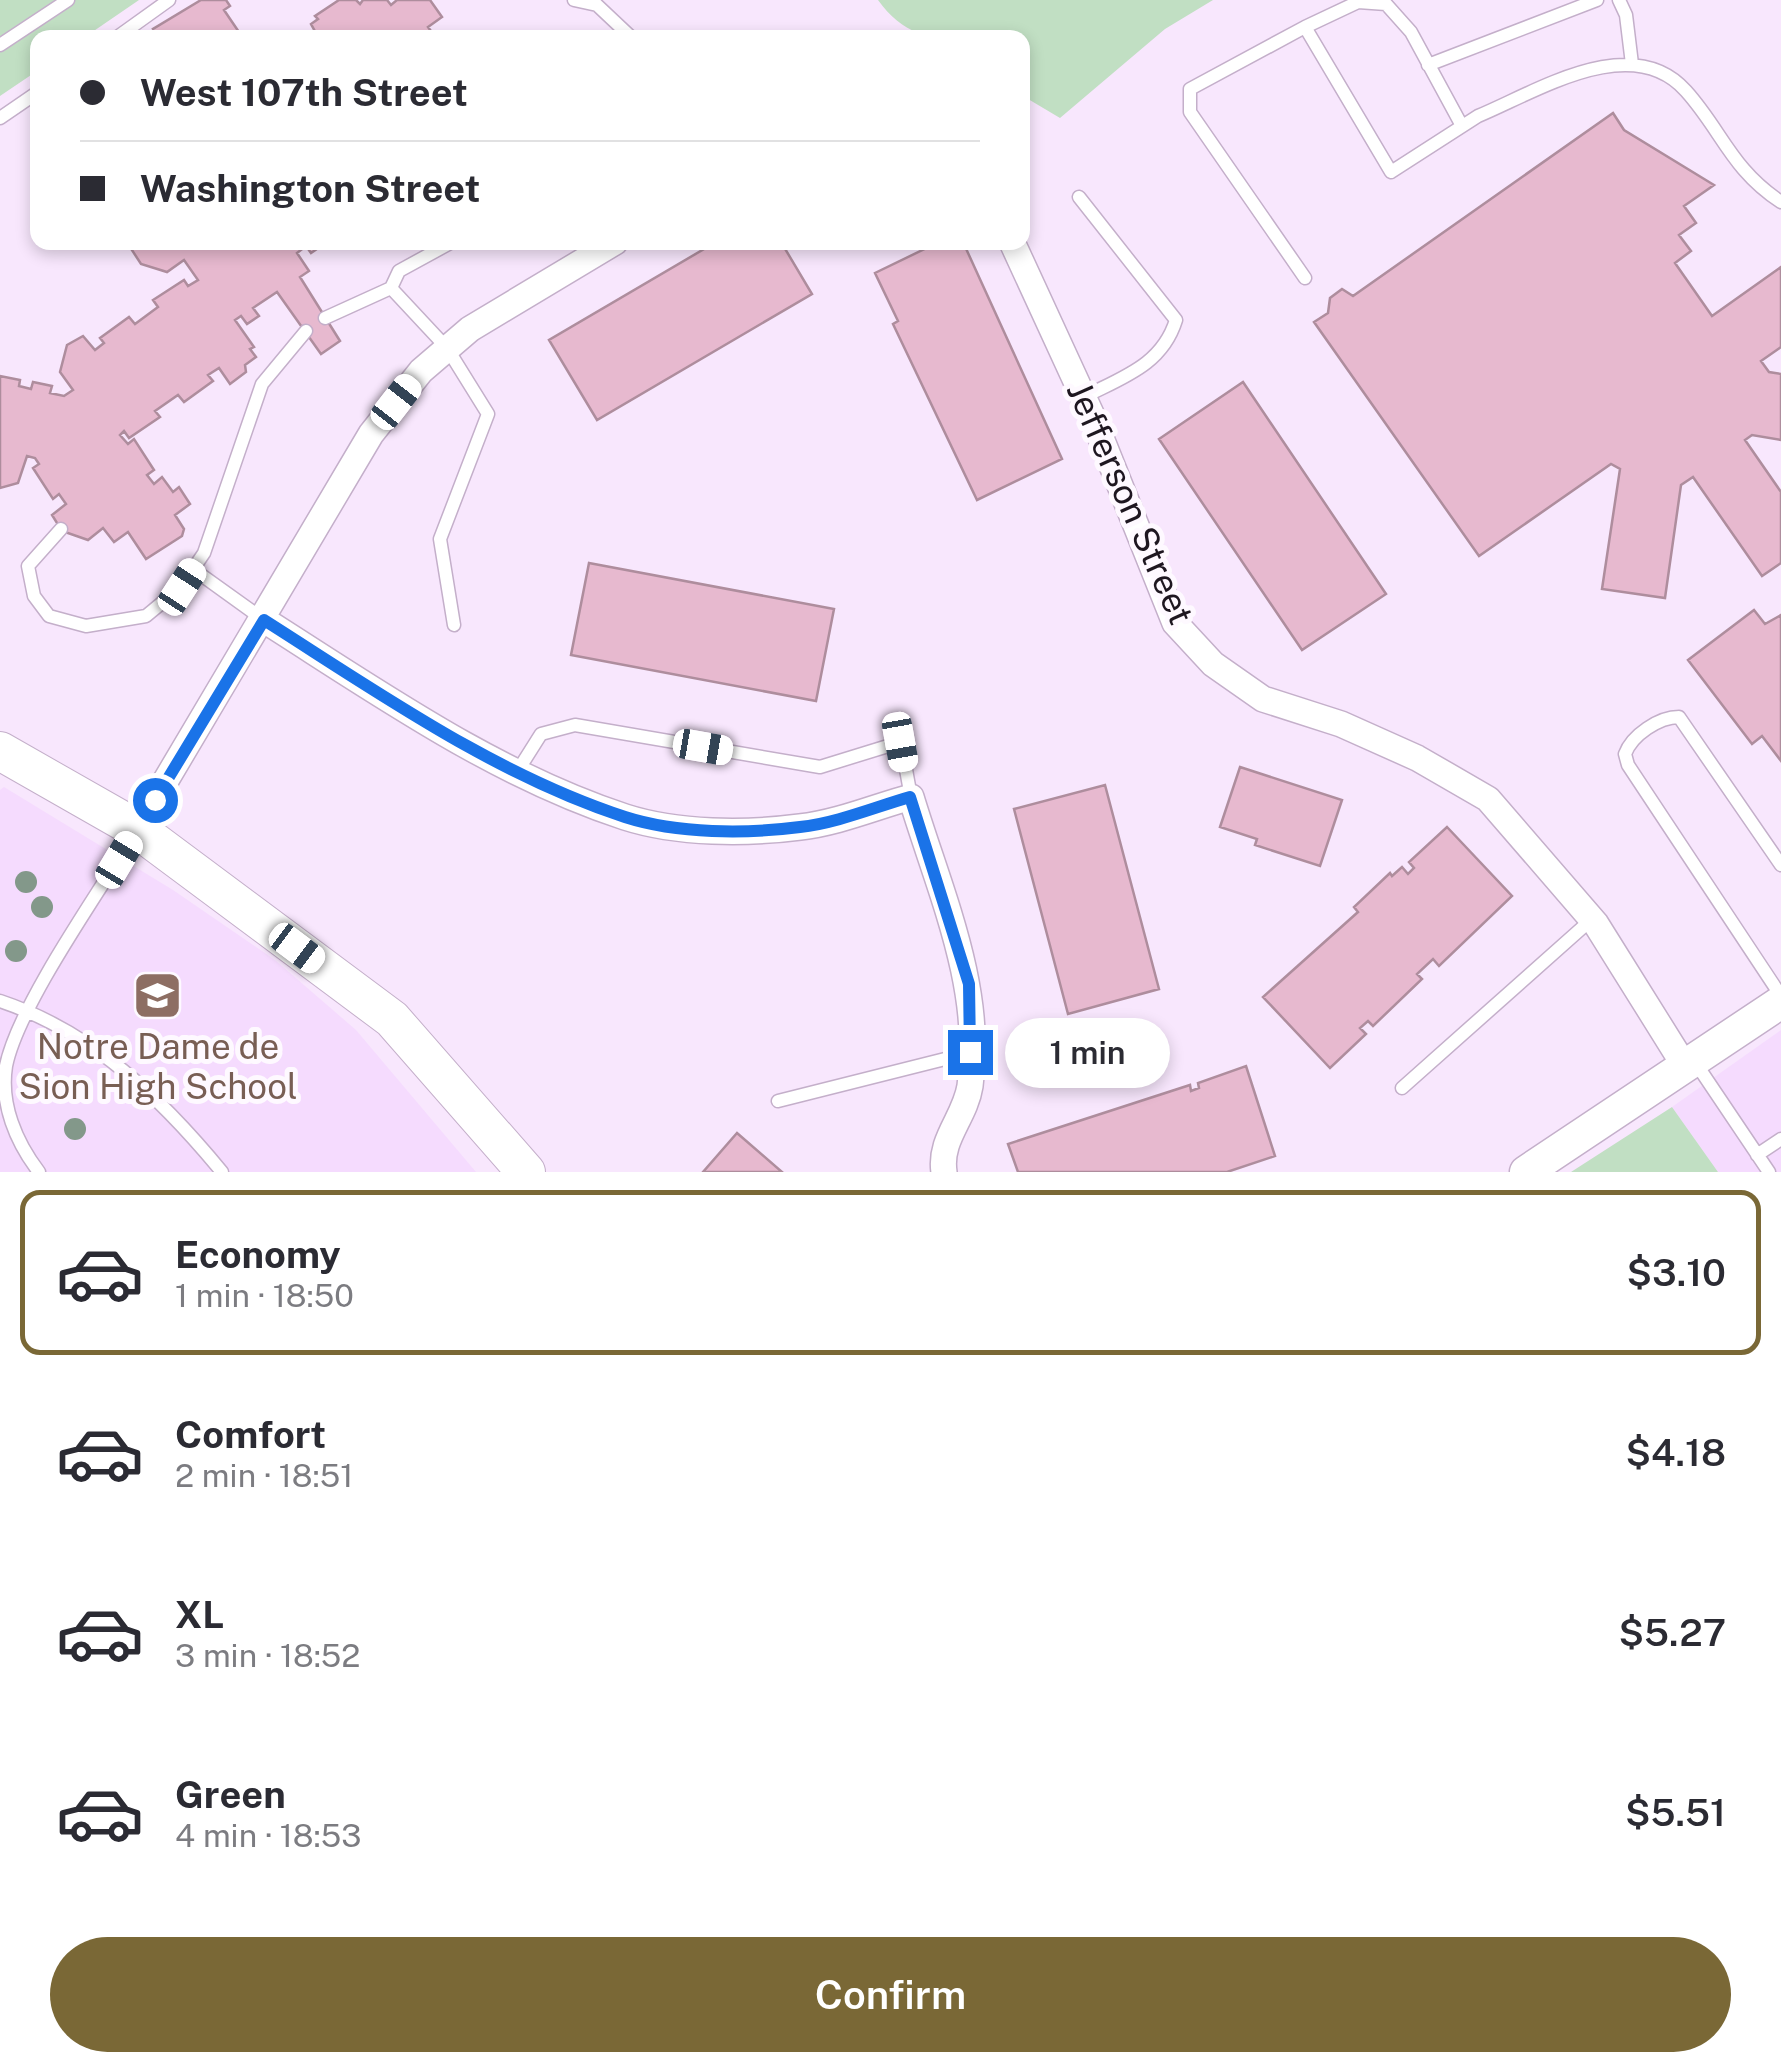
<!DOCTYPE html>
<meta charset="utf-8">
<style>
body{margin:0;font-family:"Public Sans",sans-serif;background:#f2f2f3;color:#2b2b33;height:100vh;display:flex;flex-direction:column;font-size:38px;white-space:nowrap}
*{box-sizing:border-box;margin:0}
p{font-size:32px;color:#7c7c81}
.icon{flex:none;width:55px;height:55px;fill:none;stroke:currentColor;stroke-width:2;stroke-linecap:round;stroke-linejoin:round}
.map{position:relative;height:1172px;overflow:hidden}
.panel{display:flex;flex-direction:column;background:#fff;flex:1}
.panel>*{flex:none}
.top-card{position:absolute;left:30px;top:30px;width:1000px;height:220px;border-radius:20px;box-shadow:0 5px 15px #0003;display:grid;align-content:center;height:220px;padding:0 50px;background:#fff}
.end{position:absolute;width:45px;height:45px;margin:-22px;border:12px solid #1a73e8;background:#fff;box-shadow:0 0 0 5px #fff}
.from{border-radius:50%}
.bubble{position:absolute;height:70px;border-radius:35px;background:#fff;box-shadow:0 5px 15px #0003;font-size:32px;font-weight:600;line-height:70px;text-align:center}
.car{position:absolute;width:30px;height:60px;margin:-30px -15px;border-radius:12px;box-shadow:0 0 8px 2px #0007;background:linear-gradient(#fff 24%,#345 0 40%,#fff 0 76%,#345 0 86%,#fff 0)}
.top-card b{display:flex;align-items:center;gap:35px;height:95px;font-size:38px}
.top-card b+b{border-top:2px solid #e1e1e2}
.top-card i{width:25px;height:25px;background:#2b2b33}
ul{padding:18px 0 0;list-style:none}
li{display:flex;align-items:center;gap:30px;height:165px;margin:0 20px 15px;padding:0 30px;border:5px solid transparent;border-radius:20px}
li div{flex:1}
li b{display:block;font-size:38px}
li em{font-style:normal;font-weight:600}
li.current{border-color:#7a6836}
li>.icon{width:90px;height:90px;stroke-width:1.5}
.action{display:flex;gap:20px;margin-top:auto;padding:20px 50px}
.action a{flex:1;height:115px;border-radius:60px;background:#7a6836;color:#fff;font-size:40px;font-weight:600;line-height:115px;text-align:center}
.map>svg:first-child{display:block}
.built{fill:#f5dbfe}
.green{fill:#c1dfc3}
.building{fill:#e7b9cf;stroke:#ae8d9d;stroke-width:2.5}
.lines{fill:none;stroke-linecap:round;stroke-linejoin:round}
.service-casing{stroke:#c4afca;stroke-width:15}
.minor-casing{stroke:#c4afca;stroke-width:28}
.tertiary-casing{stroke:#c4afca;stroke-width:35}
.secondary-casing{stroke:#c4afca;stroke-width:40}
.service{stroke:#fff;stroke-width:12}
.minor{stroke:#fff;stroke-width:25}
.tertiary{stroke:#fff;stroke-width:32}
.secondary{stroke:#fff;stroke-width:38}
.tree{fill:#83988a}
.route{stroke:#1a73e8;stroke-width:12}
.labels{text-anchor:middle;stroke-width:10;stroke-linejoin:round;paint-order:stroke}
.street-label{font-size:35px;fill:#1e1720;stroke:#fef9ff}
.education-label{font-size:35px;fill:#785e54;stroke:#fef9ff}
</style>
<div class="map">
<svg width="1781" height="1172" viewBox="0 0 1781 1172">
<rect width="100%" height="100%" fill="#f8e7fd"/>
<path class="built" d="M4,787L173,890L275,960L356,1030L476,1172H0V790Z
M1781,1030V1172H1718L1672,1107Z"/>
<path class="green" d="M0,0H139L85,37L38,38L37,71L0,96Z
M878,0H1213L1165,29L1060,118L1023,96L1022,38C963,38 916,53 878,0Z
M1672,1107L1718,1172H1571Z"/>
<path class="building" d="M201,0H226L230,6L224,10L243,38H159L153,29Z
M339,0H356L360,4L363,0H387L391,5L397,0H430L442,17L428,27L436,38H313L317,35L311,24L318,19L315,16Z
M1613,113L1624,130L1714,185L1684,206L1696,223L1679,235L1691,251L1675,263L1712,316L1781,267V347L1761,361L1769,372L1781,374V440L1752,435L1745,440L1781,492V563L1762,576L1693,477L1681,485L1665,598L1602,589L1620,469L1611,464L1479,556L1314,322L1328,313L1330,298L1342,289L1353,296Z
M137,242H327L311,253L306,246L297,253L309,271L300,277L340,341L321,354L277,292L253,308L259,316L247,324L241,316L235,320L254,347L250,349L256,357L245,365L246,372L230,384L219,368L208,375L213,381L184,402L178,395L155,411L160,417L129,438L124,431L120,435L128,444L134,439L154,470L147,475L154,484L162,477L173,492L179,487L190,504L175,515L184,529L182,536L146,559L128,532L114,542L103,528L88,540L62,531L52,515L66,504L59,494L53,499L33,468L39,464L35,458L27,456L18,483L0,488V376L20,380L19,386L31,389L33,382L52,386L50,393L64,396L73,390L60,372L67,345L83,336L95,350L104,343L100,338L129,317L135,324L158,307L153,300L184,280L188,286L198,280L184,260L167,272L141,264L130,247Z
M716,242H781L812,294L597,420L549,340Z
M939,242H963L1062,459L977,500L893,324L898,321L875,273Z
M1243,382L1386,594L1302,650L1159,439Z
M589,563L834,609L816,701L571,655Z
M1754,610L1765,624L1781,615V761L1762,736L1752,744L1688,660Z
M1240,767L1342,800L1320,866L1255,845L1257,839L1220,827Z
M1105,785L1159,989L1068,1014L1014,809Z
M1447,827L1512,896L1439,966L1433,959L1417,974L1422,979L1373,1026L1368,1021L1360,1028L1366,1034L1330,1068L1263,997L1358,912L1354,907L1390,873L1392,876L1402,867L1408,874L1414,868L1409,862Z
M1246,1066L1275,1156L1227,1172H1018L1008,1144L1190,1085L1191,1091L1199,1088L1198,1083Z
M737,1133L782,1172H703Z"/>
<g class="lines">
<defs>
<path id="service" d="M574,0L597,5L632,38
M1619,0L1626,15L1632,64
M1305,27L1190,89V112L1305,278
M116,38L169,0
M0,45L68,0
M1428,65L1597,0
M0,118L38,92
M1462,126L1411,32L1386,4L1358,2L1305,27L1391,172L1478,116C1536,92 1632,30 1686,91C1722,131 1731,169 1781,202
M1079,197L1176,320C1162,365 1123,377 1084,397
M452,242L399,271L391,288L447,348L488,414L440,539L454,625
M325,318L391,288
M61,529L28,566L34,596L49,616L86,626L146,616L181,587L204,553L262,384L306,331
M193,569L264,620
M517,772L541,734L575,725L820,767L901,742L911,797
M1781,865L1679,717C1659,717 1632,735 1625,754L1628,765L1781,996
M0,1001C93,1032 161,1098 222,1172
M1695,1062L1769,1172
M1402,1088L1592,919
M778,1101L969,1053
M1757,1155L1781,1139
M39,1172C16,1142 0,1104 6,1066C18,1006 101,889 136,832"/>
<path id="minor" d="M1012,242L1093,418L1175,623L1213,664L1263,699L1341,724L1417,758L1488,799L1596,924L1686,1068
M264,620C379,693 494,774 625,817C678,834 746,834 800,827C837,823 875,807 911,797C939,890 984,987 970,1086C965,1118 939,1139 944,1172
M137,829L371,434L421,371L470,329L615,242"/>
<path id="tertiary" d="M1526,1172L1781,1002"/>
<path id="secondary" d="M0,751L137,829L392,1019L526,1172"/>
</defs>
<use href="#service" class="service-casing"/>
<use href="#minor" class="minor-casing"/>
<use href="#tertiary" class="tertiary-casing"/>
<use href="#secondary" class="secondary-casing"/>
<use href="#service" class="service"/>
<use href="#minor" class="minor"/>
<use href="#tertiary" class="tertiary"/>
<use href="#secondary" class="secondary"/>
</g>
<g class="tree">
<circle cx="26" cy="882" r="11"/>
<circle cx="42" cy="907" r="11"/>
<circle cx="16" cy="951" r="11"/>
<circle cx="75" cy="1129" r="11"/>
</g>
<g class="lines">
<path class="route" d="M155,800L264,620C379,693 494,774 625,817C678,834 746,834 800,827C837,823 875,807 910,797L969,984L970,1052"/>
</g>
<defs>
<symbol id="school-square" viewBox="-11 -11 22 22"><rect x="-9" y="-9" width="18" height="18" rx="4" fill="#8d6e63" stroke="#fef9ff"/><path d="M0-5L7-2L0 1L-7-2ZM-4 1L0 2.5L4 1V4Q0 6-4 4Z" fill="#fff"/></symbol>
</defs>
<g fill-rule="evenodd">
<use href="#school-square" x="130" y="968" width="55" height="55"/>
</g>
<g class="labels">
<g class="street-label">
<text transform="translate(1130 503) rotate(66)" y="12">Jefferson Street</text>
</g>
<g class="education-label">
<text x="158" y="1059">Notre Dame de<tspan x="158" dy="40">Sion High School</tspan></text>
</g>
</g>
</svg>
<i class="end from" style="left:155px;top:800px"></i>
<i class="end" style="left:970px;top:1052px"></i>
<div class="bubble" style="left:1005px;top:1018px;width:165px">1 min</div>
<i class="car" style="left:396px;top:402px;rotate:38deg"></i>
<i class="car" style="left:182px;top:587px;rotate:33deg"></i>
<i class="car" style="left:900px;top:742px;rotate:170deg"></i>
<i class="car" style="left:703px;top:747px;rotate:100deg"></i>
<i class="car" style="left:119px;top:860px;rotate:31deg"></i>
<i class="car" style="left:297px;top:948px;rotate:127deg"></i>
<div class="top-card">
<b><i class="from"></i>West 107th Street</b>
<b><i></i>Washington Street</b>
</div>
</div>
<section class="panel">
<ul>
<li class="current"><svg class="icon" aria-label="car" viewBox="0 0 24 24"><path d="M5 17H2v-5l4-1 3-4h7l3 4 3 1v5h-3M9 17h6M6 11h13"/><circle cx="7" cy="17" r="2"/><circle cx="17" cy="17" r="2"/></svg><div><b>Economy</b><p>1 min · 18:50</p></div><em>$3.10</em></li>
<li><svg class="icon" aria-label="car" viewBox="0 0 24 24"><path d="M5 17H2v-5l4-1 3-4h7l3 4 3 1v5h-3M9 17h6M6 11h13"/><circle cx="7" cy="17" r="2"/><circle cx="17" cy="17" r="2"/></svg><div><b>Comfort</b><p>2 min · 18:51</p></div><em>$4.18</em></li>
<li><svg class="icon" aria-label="car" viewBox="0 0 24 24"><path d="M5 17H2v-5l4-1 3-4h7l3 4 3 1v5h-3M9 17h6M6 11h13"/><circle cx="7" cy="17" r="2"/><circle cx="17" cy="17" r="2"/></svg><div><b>XL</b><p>3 min · 18:52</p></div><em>$5.27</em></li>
<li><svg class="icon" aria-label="car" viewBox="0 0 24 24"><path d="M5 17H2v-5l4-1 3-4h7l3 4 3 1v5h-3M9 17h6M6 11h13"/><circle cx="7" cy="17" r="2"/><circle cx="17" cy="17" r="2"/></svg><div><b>Green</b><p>4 min · 18:53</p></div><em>$5.51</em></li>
</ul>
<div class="action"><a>Confirm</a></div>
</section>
